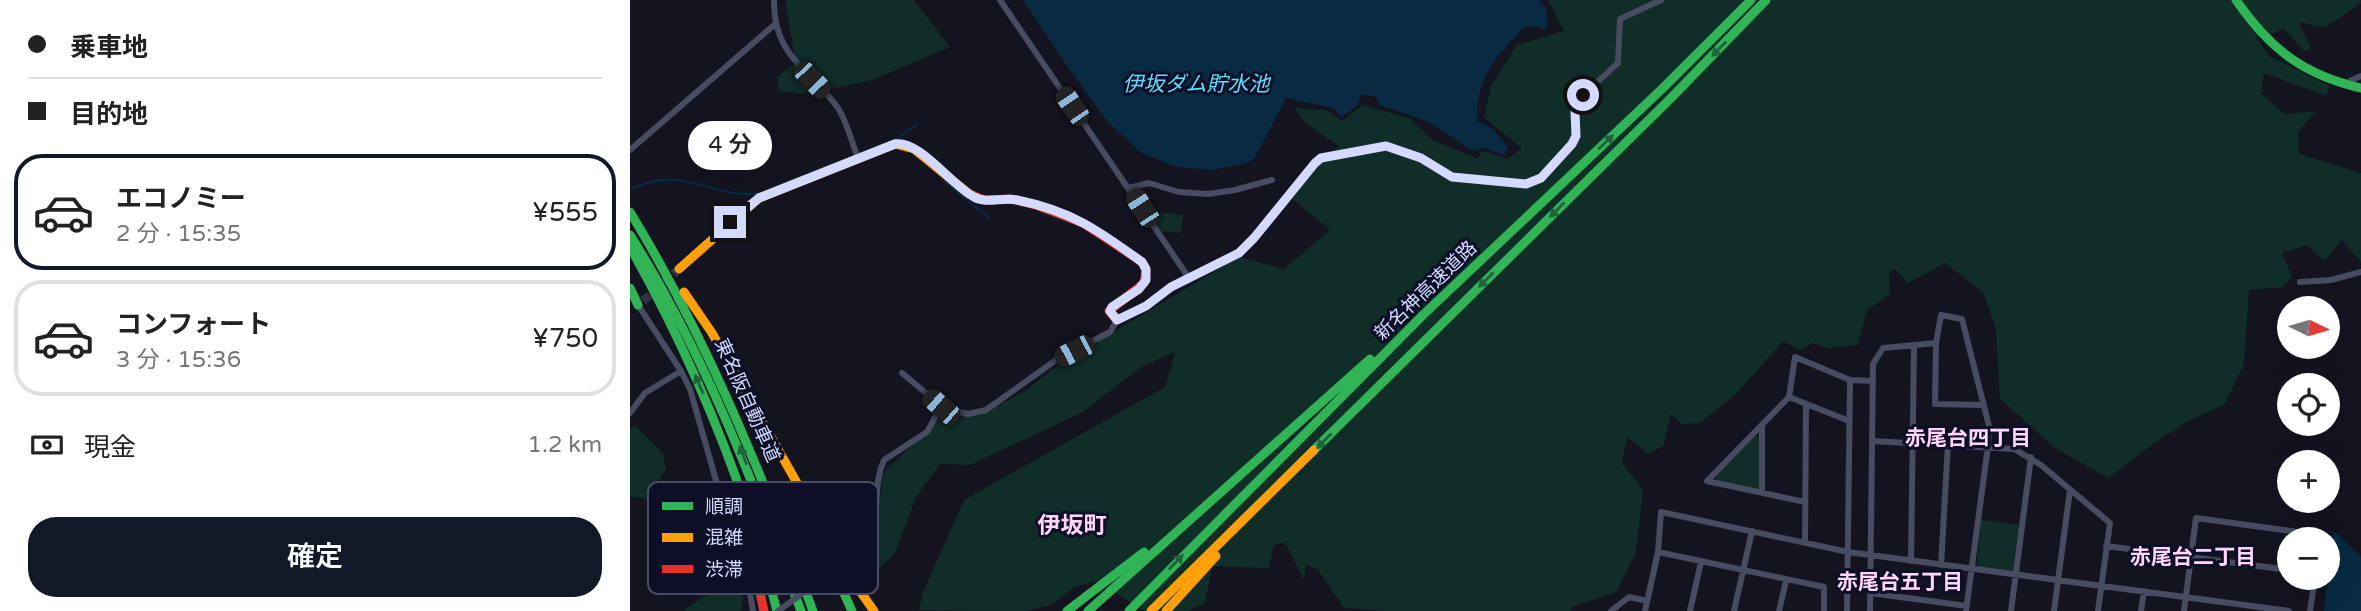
<!DOCTYPE html>
<html lang="ja">
<meta charset="utf-8">
<style>
body{margin:0;font-family:"Varela Round","Noto Sans JP",sans-serif;background:#f6f6f6;color:#222;height:100vh;display:flex;flex-direction:column;font-size:26px;white-space:nowrap}
*{box-sizing:border-box;margin:0}
p{font-size:23px;color:#767676}
.icon{flex:none;width:38px;height:38px;fill:none;stroke:currentColor;stroke-width:2;stroke-linecap:round;stroke-linejoin:round}
.map{position:relative;flex:1;overflow:hidden}
.details{display:flex;flex-direction:column;background:#fff;width:630px}
.details>*{flex:none}
.hud{display:grid;align-content:center;height:154px;padding:0 28px;background:#fff}
.needle{width:46px;rotate:95deg}
.controls{position:absolute;left:1647px;top:296px;display:grid;gap:14px}
.controls a{display:grid;place-items:center;width:63px;height:63px;border-radius:50%;background:#fff;box-shadow:0 7px 28px #0002;font-size:35px}
.end{position:absolute;width:32px;height:32px;margin:-16px;border:9px solid #d3d9ff;background:#111;box-shadow:0 0 0 4px #111}
.from{border-radius:50%}
.bubble{position:absolute;height:49px;border-radius:24px;background:#fff;box-shadow:0 7px 28px #0002;font-size:23px;font-weight:600;line-height:49px;text-align:center}
.car{position:absolute;width:21px;height:42px;margin:-21px -10px;border-radius:9px;box-shadow:0 0 5px 2px #0007;background:linear-gradient(#222 24%,#8ab4d8 0 40%,#222 0 76%,#8ab4d8 0 86%,#222 0)}
.hud b{display:flex;align-items:center;gap:24px;height:66px;font-size:26px}
.hud b+b{border-top:2px solid #e0e0e0}
.hud i{width:18px;height:18px;background:#222}
ul{padding:0;list-style:none}
li{display:flex;align-items:center;gap:21px;height:116px;margin:0 14px 10px;padding:0 14px;border:4px solid #e0e0e0;border-radius:28px}
li div{flex:1}
li b{display:block;font-size:26px}
li em{font-style:normal;font-weight:600}
li.active{border-color:#111827}
li>.icon{width:63px;height:63px;stroke-width:1.5}
.pay{display:flex;align-items:center;gap:18px;height:77px;padding:0 28px;font-size:26px}
.pay p{margin-inline-start:auto}
.primary-button{display:flex;gap:14px;margin-top:auto;padding:14px 28px}
.primary-button a{flex:1;height:80px;border-radius:28px;background:#111827;color:#fff;font-size:28px;font-weight:600;line-height:80px;text-align:center}
main{display:flex;flex:1;min-height:0}
.map>svg:first-child{display:block}
.green{fill:#102d27}
.water{fill:#082b43}
.lines{fill:none;stroke-linecap:round;stroke-linejoin:round}
.stream{stroke:#082b43;stroke-width:2}
.secondary-tunnel{stroke:#303241;stroke-width:9;stroke-dasharray:9 4.5;stroke-linecap:butt}
.street{stroke:#474c61;stroke-width:6}
.fast{stroke:#30b455;stroke-width:9}
.slow{stroke:#ff9f0a;stroke-width:9}
.jam{stroke:#e5322d;stroke-width:9}
.street-bridge{stroke:#474c61;stroke-width:6}
.oneway{fill:#1e623e}
.route{stroke:#d3d9ff;stroke-width:9}
.labels{text-anchor:middle;stroke-width:6;stroke-linejoin:round;paint-order:stroke}
.street-label{font-size:19px;fill:#d3d9ff;stroke:#0d0f26}
.water-label{font-size:21px;font-style:italic;fill:#61ddff;stroke:#0d0f26}
.neighbourhood-label{font-size:21px;font-weight:bold;fill:#ffd5fa;stroke:#0d0f26}
.quarter-label{font-size:23px;font-weight:bold;fill:#ffd5fa;stroke:#0d0f26}
.key{fill:#0d0f26;stroke:#484c67;stroke-width:2}
.key-label{font-size:19px;fill:#d3d9ff}
</style>
<main>
<section class="details">
<div class="hud">
<b><i class="from"></i>乗車地</b>
<b><i></i>目的地</b>
</div>
<ul>
<li class="active"><svg class="icon" aria-label="car" viewBox="0 0 24 24"><path d="M5 17H2v-5l4-1 3-4h7l3 4 3 1v5h-3M9 17h6M6 11h13"/><circle cx="7" cy="17" r="2"/><circle cx="17" cy="17" r="2"/></svg><div><b>エコノミー</b><p>2 分 · 15:35</p></div><em>¥555</em></li>
<li><svg class="icon" aria-label="car" viewBox="0 0 24 24"><path d="M5 17H2v-5l4-1 3-4h7l3 4 3 1v5h-3M9 17h6M6 11h13"/><circle cx="7" cy="17" r="2"/><circle cx="17" cy="17" r="2"/></svg><div><b>コンフォート</b><p>3 分 · 15:36</p></div><em>¥750</em></li>
</ul>
<div class="pay"><svg class="icon" aria-label="cash" viewBox="0 0 24 24"><path d="M3 7h18v10H3z"/><circle cx="12" cy="12" r="2"/></svg>現金<p>1.2 km</p></div>
<div class="primary-button"><a>確定</a></div>
</section>
<div class="map">
<svg width="1731" height="611" viewBox="0 0 1731 611">
<rect width="100%" height="100%" fill="#131420"/>
<path class="green" d="M155,0H284L320,47L242,80L178,94L149,91L147,77L166,63Z
M918,0H1730L1731,3L1695,28L1669,22L1681,49L1674,51L1653,28L1645,33L1626,37L1639,56L1700,86L1696,96L1634,73L1631,93L1655,114L1686,111L1668,132L1669,154L1731,173V262L1712,240L1694,261L1677,245L1652,253L1662,277L1653,287L1619,290L1614,364L1594,405L1560,420L1524,443L1478,478L1425,448L1370,399L1366,329L1353,292L1315,263L1278,283L1265,269L1259,272L1260,294L1237,310L1228,345L1198,348L1182,343L1170,350L1153,341L1107,393L1070,423L1052,424L1041,414L1033,446L1018,454L997,437L992,464L1013,489L1006,552L986,592L942,607L941,611H760L714,608L688,570L676,564L674,580L655,542L644,545L639,568L582,566L575,603L557,611H514L467,581L444,587L422,605L395,611L289,610L293,592L334,500L535,387L545,352L511,367L453,412L340,465L310,464L286,497L265,553L246,571L235,567L247,526L253,473L316,413L355,412L392,393L428,365L609,257L654,269L700,230L662,199L695,157L709,146L675,123L664,107L699,111L712,121L733,105L779,118L802,140L847,158L853,151L878,159L892,148L854,118L861,86L887,45L934,31Z
M516,211L553,215L551,233L529,231Z
M5,425L33,453L36,470L16,499L0,496V430Z
M1125,436L1130,437L1129,487L1127,489L1087,480L1085,476Z
M1351,520L1389,525L1383,569L1381,571L1347,567Z
M107,579L113,597L111,611H53L80,592Z"/>
<path class="water" d="M393,0H909L916,9L918,24L914,30L906,26L894,27C866,58 846,76 847,121L863,129L878,147L874,155L854,148L843,151L799,122L750,105L746,97L731,94L728,105L712,117L703,108L656,98L624,159L616,163L583,170L547,167L510,152L477,121L435,63Z
M1704,531L1731,557V611H1694Z"/>
<g class="lines">
<path class="stream" d="M228,154L266,139L287,125
M314,181L360,219
M4,188C54,164 85,200 129,193
M137,190L223,156"/>
<path class="secondary-tunnel" d="M13,301L49,269"/>
<path class="street" d="M144,0C143,56 179,68 208,108C217,122 222,143 228,158
M370,0L559,278
M1718,86L1720,81L1731,76
M0,150L144,25
M499,188L519,183L549,192L578,194L605,190L642,180
M1670,282L1701,280L1731,272
M8,305L51,371L60,389L95,512L115,563L123,611
M272,373L315,409L338,414L356,410L426,360L480,332L487,320L516,306L541,287L609,253L624,238L685,163L694,158L756,146L791,158L822,177L896,184L911,178L942,144L946,136L945,111L950,98L988,63L990,19L1031,0
M1159,397L1165,357L1220,380
M0,413L15,393L51,371
M1132,425V493
M1242,441L1384,449L1411,465L1480,523L1468,611
M1077,481L1159,397L1219,421
M1077,481L1175,502
M1175,543L1176,404
M1476,546L1659,570
M1028,552L1194,587V611
M226,554C257,525 239,493 254,460L297,432L311,407
M1281,561L1284,345
M1311,565L1318,444
M1240,593L1337,606
M981,611L999,597L1017,601
M1015,611L1028,552L1031,512L1218,552L1659,611
M1060,611L1071,562
M1104,611L1122,531
M1149,611L1156,581
M1217,611L1220,380L1242,381
M1240,611L1243,364L1253,348L1306,343
M1336,611L1358,446L1359,426L1332,319L1311,315L1306,343L1305,404L1353,405
M1381,611L1401,457
M1424,611L1440,490
M1511,611L1514,591
M1554,611L1566,518L1690,535L1689,539
M1680,611L1685,578"/>
<path class="fast" d="M1606,0C1639,48 1673,75 1731,88
M0,212C77,338 131,473 183,611
M0,235C75,354 122,480 171,611
M0,247C65,363 114,482 147,611
M0,288L8,305
M684,450L1041,98L1136,0
M178,514L222,611
M437,611L514,552
M458,611L740,359
M499,611L793,315L1033,88L1121,0"/>
<path class="slow" d="M49,269L129,198L265,144L284,149L338,193
M54,292L82,333L222,580L244,611
M521,611L684,450
M536,611L586,556"/>
<path class="jam" d="M338,193L354,200L382,199L406,205L453,223L512,262L516,270L514,283L479,311L487,320
M111,508L134,611"/>
<path class="street-bridge" d="M148,611L226,554"/>
</g>
<defs><path id="oneway-solid" d="M-6-.8H1V-3.2L6.5 0L1 3.2V.8H-6Z" transform="scale(1.75)"/></defs>
<g class="oneway">
<use href="#oneway-solid" transform="translate(1089 49) rotate(134)"/>
<use href="#oneway-solid" transform="translate(976 142) rotate(-43)"/>
<use href="#oneway-solid" transform="translate(927 210) rotate(135)"/>
<use href="#oneway-solid" transform="translate(856 280) rotate(135)"/>
<use href="#oneway-solid" transform="translate(69 384) rotate(-114)"/>
<use href="#oneway-solid" transform="translate(694 441) rotate(135)"/>
<use href="#oneway-solid" transform="translate(113 455) rotate(-111)"/>
<use href="#oneway-solid" transform="translate(546 562) rotate(-46)"/>
</g>
<g class="lines">
<path class="route" d="M100,222L129,198L265,144C290,140 321,185 344,197C356,204 373,197 387,200C441,211 468,230 512,262L516,269V280L509,289L482,307L480,311L487,320L516,306L541,287L609,253L624,238L685,163L691,158L756,146L791,158L822,177L896,184L911,178L942,144L946,136L945,111L953,95"/>
</g>
<g class="labels">
<g class="street-label">
<text transform="translate(795 290) rotate(-44)" y="7">新名神高速道路</text>
<text transform="translate(118 400) rotate(66)" y="7">東名阪自動車道</text>
</g>
<g class="water-label">
<text x="566" y="91">伊坂ダム貯水池</text>
</g>
<g class="neighbourhood-label">
<text x="1338" y="445">赤尾台四丁目</text>
<text x="1563" y="564">赤尾台二丁目</text>
<text x="1270" y="589">赤尾台五丁目</text>
</g>
<g class="quarter-label">
<text x="442" y="533">伊坂町</text>
</g>
</g>
<rect x="18" y="482" width="230" height="112" rx="10" class="key"/>
<rect x="32" y="502" width="31" height="8" fill="#30b455"/>
<rect x="32" y="533" width="31" height="9" fill="#ff9f0a"/>
<rect x="32" y="565" width="31" height="8" fill="#e5322d"/>
<g class="key-label">
<text x="75" y="513">順調</text>
<text x="75" y="544">混雑</text>
<text x="75" y="576">渋滞</text>
</g>
</svg>
<div class="controls">
<a><svg class="needle" viewBox="-14 -14 28 28"><path d="M0-13l5 13h-10z" fill="#e53935"/><path d="M0 13l5-13h-10z" fill="#767676"/></svg></a>
<a><svg class="icon" aria-label="locate" viewBox="0 0 24 24"><circle cx="12" cy="12" r="6"/><path d="M12 2v4M12 18v4M2 12h4M18 12h4"/></svg></a>
<a>+</a>
<a>−</a>
</div>
<i class="end from" style="left:953px;top:95px"></i>
<i class="end" style="left:100px;top:222px"></i>
<div class="bubble" style="left:58px;top:121px;width:84px">4 分</div>
<i class="car" style="left:182px;top:80px;rotate:136deg"></i>
<i class="car" style="left:442px;top:106px;rotate:326deg"></i>
<i class="car" style="left:512px;top:208px;rotate:327deg"></i>
<i class="car" style="left:444px;top:351px;rotate:243deg"></i>
<i class="car" style="left:311px;top:407px;rotate:311deg"></i>
</div>
</main>
